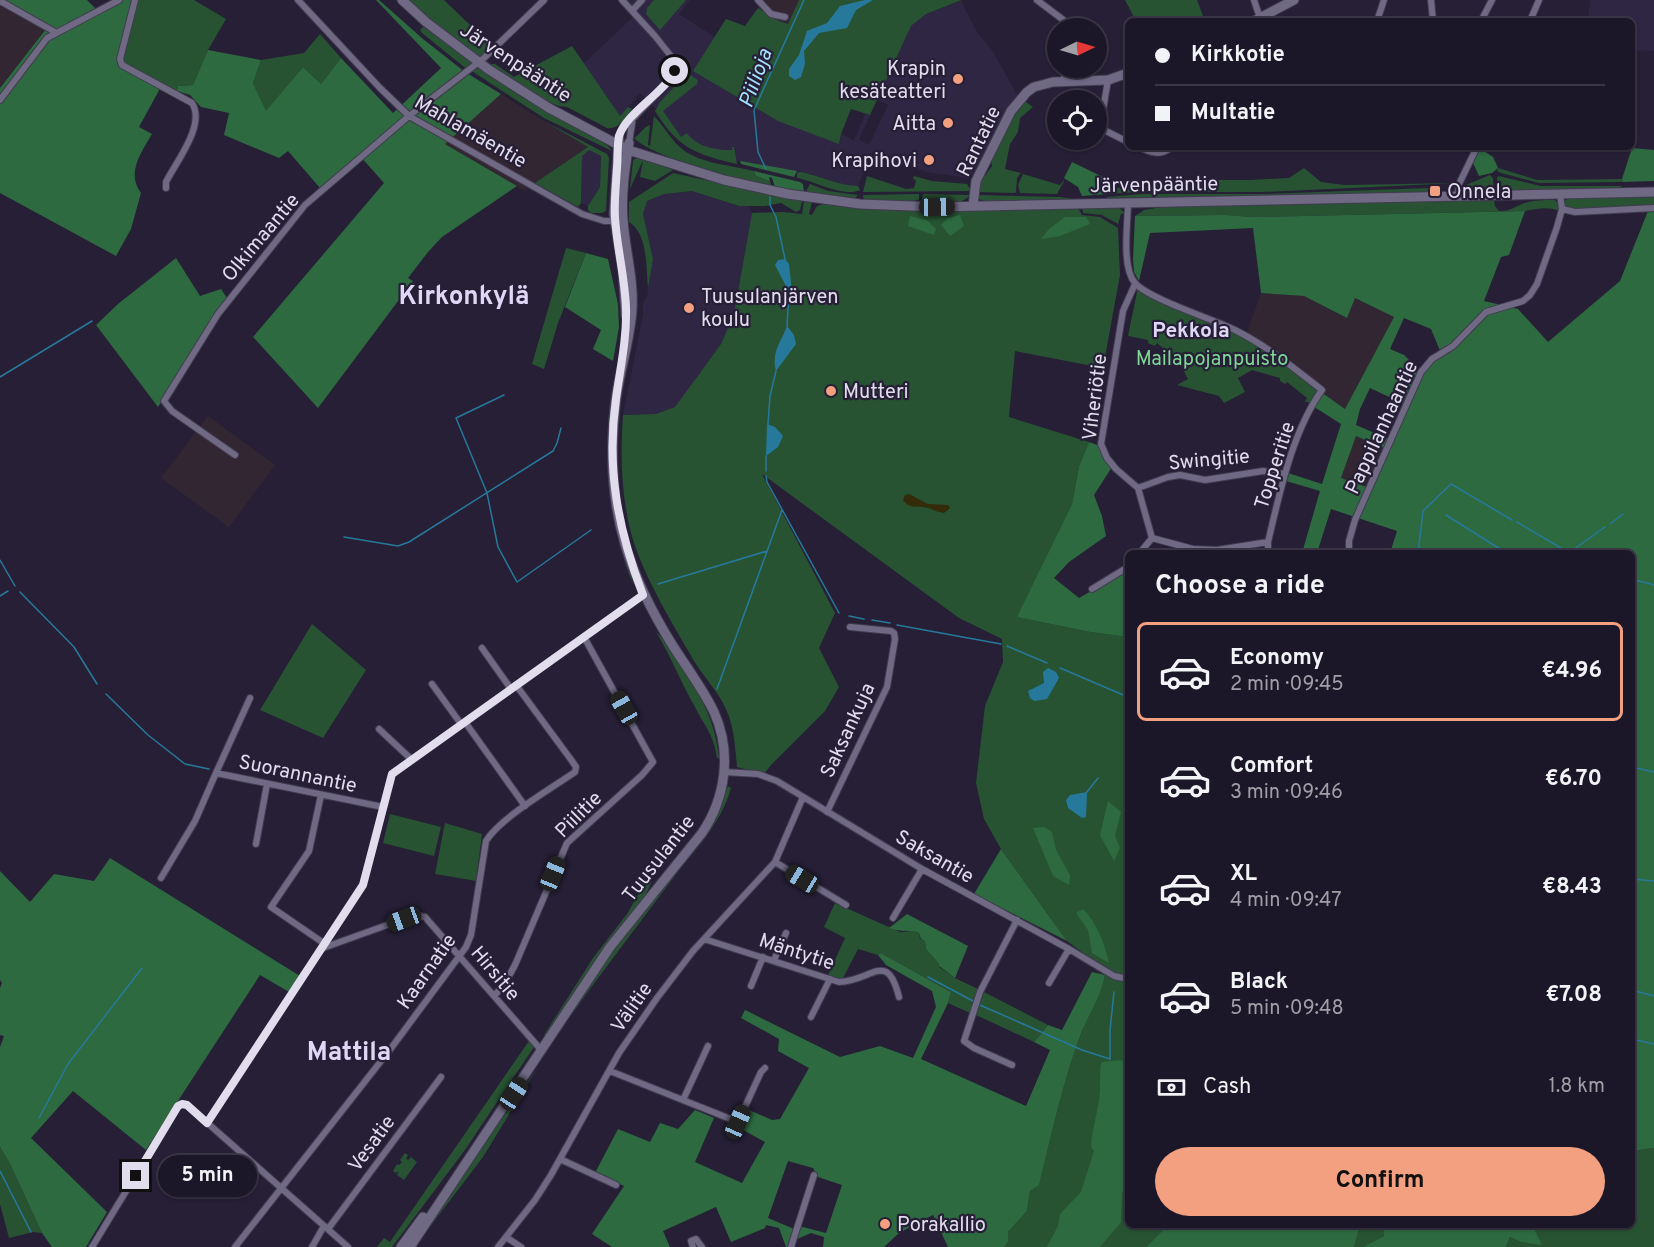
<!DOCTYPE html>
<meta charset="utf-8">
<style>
body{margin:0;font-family:Overpass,sans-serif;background:#292434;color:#f1f3f6;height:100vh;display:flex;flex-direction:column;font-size:22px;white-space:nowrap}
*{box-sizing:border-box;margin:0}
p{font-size:20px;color:#a09fa8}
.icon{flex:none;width:33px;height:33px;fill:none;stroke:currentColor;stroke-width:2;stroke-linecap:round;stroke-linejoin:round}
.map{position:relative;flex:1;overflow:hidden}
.drawer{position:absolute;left:1125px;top:550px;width:510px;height:678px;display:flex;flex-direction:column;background:#1c1728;border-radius:9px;box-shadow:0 2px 4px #0004,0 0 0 2px #3a3645}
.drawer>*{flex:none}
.top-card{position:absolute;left:1125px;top:18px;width:510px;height:132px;border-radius:9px;box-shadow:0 2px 4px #0004,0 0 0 2px #3a3645;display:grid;align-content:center;height:132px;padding:0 30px;background:#1c1728}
.needle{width:39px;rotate:85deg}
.controls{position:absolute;left:1047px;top:18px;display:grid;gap:12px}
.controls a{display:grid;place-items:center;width:60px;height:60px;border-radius:50%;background:#1c1728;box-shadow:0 2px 4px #0004,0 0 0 2px #3a3645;font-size:30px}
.end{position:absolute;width:27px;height:27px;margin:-14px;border:8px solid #e1dded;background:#111;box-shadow:0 0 0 3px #111}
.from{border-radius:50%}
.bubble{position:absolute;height:42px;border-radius:21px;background:#1c1728;box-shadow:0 2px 4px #0004,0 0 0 2px #3a3645;font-size:20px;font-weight:700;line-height:42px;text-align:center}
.car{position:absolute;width:18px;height:36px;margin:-18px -9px;border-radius:8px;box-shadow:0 0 4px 2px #0007;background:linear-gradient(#222 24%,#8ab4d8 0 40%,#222 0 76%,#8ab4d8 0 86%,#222 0)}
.top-card b{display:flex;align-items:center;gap:21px;height:57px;font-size:22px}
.top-card b+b{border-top:2px solid #3a3645}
.top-card i{width:15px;height:15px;background:#f1f3f6}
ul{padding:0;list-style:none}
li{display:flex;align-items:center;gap:18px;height:99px;margin:0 12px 9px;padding:0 18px;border:3px solid transparent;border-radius:9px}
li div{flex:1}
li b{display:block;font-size:22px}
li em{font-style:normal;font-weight:700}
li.active{border-color:#f3a081}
li>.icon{width:54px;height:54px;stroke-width:1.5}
h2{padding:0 30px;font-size:27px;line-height:72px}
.pay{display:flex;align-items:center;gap:15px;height:66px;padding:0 30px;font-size:22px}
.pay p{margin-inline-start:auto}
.action{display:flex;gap:12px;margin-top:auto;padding:12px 30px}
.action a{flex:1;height:69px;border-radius:36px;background:#f3a081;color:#111;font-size:24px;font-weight:700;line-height:69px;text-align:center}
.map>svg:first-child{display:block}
.built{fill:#2f2643}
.industrial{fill:#332633}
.green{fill:#275333}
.forest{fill:#2d6a40;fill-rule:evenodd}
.sand{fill:#332b09}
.water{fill:#27799c}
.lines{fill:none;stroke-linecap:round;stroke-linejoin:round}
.stream{stroke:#27799c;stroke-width:1.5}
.street-casing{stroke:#413b4f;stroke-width:8}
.secondary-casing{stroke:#413b4f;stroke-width:11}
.street{stroke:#706984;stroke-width:6}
.secondary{stroke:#706984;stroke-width:9}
.route{stroke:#e1dded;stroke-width:8}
.poi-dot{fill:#f3a081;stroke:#261f36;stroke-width:2}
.labels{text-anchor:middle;stroke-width:4.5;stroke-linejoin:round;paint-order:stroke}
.street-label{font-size:20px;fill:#e1dded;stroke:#261f36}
.poi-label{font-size:20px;fill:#e1dded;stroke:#261f36;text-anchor:start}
.park-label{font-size:20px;fill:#7fd696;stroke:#261f36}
.water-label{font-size:21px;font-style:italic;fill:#a4e0ff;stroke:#261f36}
.neighbourhood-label{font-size:21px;font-weight:bold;fill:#dfd7f6;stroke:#261f36}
.district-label{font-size:26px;font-weight:bold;fill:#dfd7f6;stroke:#261f36}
</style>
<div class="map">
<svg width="1654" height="1247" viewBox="0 0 1654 1247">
<rect width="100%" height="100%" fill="#261f36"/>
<path class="built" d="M618,0H690L679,14L715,37L694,71L840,143L841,134L854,140L865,114L870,115L859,140L869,145L888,105L877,100L911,26L926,14L961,1L977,32L992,50L1018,96L1007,112L978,170L967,178L926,172L872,152L858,186H845L812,174L756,165L696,150L677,138L658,111L640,93L620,117L583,64L634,16Z
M1590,0H1654V51L1632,50V21H1588Z
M589,150L601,156L600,187L588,206L581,203L582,155Z
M692,191L739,206L748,205L752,213L734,314L721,344L675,407L656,414L623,415L643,314V302L649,294L647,292L653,259L643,214L647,201L664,194Z"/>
<path class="industrial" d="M762,0H799L789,24L779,21L758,8Z
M0,3L46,29L0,87Z
M501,94L544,121L588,147L524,191L445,144Z
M1261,293L1304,296L1346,318L1354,298L1394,317L1345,409L1245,337Z
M208,416L275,465L229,527L161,478Z
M1356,435L1387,450L1369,489L1341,478Z"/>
<path class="green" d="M137,0H194L226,19L208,50L193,85L178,86L177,91L129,65L124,60Z
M407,0H444L492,46L482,57H478L429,20Z
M654,0H686L660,30L646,14L647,8Z
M799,0H962L926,14L911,26L870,115L851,109L841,134L839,144L778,121L693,71L726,19L745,26L758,8L779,21L788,24Z
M1125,0H1197L1205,21H1136Z
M423,27L433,33L472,63L466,68L464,67L422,33L420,30Z
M320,34L341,58L321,84L303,67L266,112L253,83L261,60L304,53Z
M572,46L620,116L628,107L632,109C626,118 618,130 607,128L567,107L559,106L548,102L490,64H495L514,77Z
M475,66L523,98L607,145L612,151L544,118L470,70Z
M687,73L698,80L697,84L663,111L681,137L687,133C695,146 717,151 732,150V147H734L737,164C695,154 679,149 655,111L660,102Z
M1023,100L1033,107L1020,118L1018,132L1010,144L1005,169L1021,173L1017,178L1016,192L1015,193L977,192L979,184L992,166L991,160L1012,115Z
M654,116C664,126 671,140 682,149C701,164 731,165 754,171L756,176L770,181L771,186C742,180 653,158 634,138C640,135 644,126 650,125L648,145L650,146Z
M544,121L607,154L609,158L606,211L602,213H591L588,210V206L600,187L601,156L589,150L582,156L581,203L578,207L535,183L588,147Z
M639,157L670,169L673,170L655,181L640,177L643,160L630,189L633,160Z
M1304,168L1321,182L1344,185L1458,183L1263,192H1138L1107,194L1108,188L1150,187L1155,180H1250L1289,178Z
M1498,168L1537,180L1622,179L1623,182L1539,183L1501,173L1497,171Z
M800,172C820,175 838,186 858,186L860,190C844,198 815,181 797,178V173Z
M673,173L802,201L800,210L796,212L781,203L765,206H739L692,191L664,194L647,201L643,214L653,259L648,288C646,268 648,233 629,222V202Z
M1023,174L1060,185L1065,179L1057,194L1020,193L1018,185Z
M1490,175L1493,178L1494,191H1462L1461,187Z
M867,176L906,189L914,188L916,180L913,179L914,176L932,181L967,184L971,191L863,192Z
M1498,176L1541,186H1621L1620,189L1497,191V179Z
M810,184L828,191L858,195L854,199L805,193Z
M1429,188H1434V191L1418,193L1107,198V197L1141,194H1261Z
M919,194V200L900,202L865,200L863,197V195Z
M923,194L970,195C961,207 936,202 922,200Z
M977,195L1060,197L1074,199L987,202L979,199Z
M1654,197V206L1571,209L1564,208L1563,201L1571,198Z
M1494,200L1495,206L1499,211C1513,211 1517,204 1529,202C1536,200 1547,200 1555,200L1559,205V211C1549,206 1536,209 1525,211L1253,217L1225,215L1135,216L1144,210L1168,206Z
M804,201L812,202L809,214L812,215L817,206L823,204C908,215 993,211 1078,208L1082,215L1100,217L1118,228L1120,275L1103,368L1015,351L1009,417L1089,442L1079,466L1072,504L1018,617L1090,632L1128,637V1226H1167L1146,1247H1004L1008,1242V1232L1027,1211L1030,1191L1039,1184C1052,1133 1063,1081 1082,1031C1090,1010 1102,993 1106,970L1067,941L1001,849L984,819L976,783L985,706L1003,662L1002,639L959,618L762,474L835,613L819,648L839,687L825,711L771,765L764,774L737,767C735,747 734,723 724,705C716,689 702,675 693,659C673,625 648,583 635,546C621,504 620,458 623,415L656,414L675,407L721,344L734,314L752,213L783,212L802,214Z
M1082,208H1119L1125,213L1121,214L1118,224L1102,215L1083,213Z
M566,248L586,253L558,323L544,369L532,364Z
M1138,287L1245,337L1274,354L1314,387L1316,392L1311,402H1305L1307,398L1287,382L1285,384L1280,381V378L1252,370L1238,378L1245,392L1224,403L1219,396L1177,385L1188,379L1176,357L1169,352L1166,355L1161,352L1163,348L1157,343L1155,346L1148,343V340L1128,336Z
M610,403L611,405L614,516L633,585C610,525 603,466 610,403Z
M312,624L366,670L323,738L260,710Z
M656,632L664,640C690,681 714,708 719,758H717C714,735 705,727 695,707C681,683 671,656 656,632Z
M728,786L731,788C721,824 696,848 674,877C639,924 603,970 569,1018L573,1007L618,942L712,826Z
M390,814L441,827L434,856L383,843Z
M445,823L482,834L476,881L435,874Z
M649,879L652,881L644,898L583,978L546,1036L544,1035L593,958L627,914L643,886Z
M835,903L900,932L912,931L919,933L920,939L925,941L926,949L939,964V967L955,978L978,989L970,1013L948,1003L951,992L881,953L878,955L858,949L842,980L828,975L845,938L824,927Z
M984,992L1048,1025L1034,1042L976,1015Z
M529,1041L534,1047L465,1150L392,1247H377L384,1238L390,1242Z
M536,1070L483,1157L416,1245L453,1188Z
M0,1147L10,1164L42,1233L33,1232L9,1238L0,1204Z
M1654,1148V1247H1506L1510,1237L1521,1242L1541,1244L1533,1226H1632V1151Z
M405,1153L408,1155L406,1159L408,1160L411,1157L417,1162L404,1180L397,1175L399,1171L396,1173L393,1171L397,1164L399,1165L402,1162L400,1160Z
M1360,1226H1384V1236L1363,1247H1354Z"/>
<path class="forest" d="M0,0H87L99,12L121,0H137L124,60L129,65L163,83L139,127L152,134C141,153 126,173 141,193L131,229L116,256L0,193V88L46,29Z
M376,0H379L423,39L465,72L501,94L445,144L517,186L442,237L428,252L408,278L413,281L318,408L253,337L384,183L360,156L320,188L288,151L279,158L224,135L229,113L201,107L190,95L177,91L178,86L193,85L208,50L261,60L253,83L266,111L303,67L321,84L341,58L393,113L441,68Z
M1478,147L1493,157L1498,168L1492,173L1479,176L1473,163Z
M1632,148L1654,150V181L1623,182L1622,179Z
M740,161L797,171L794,177L741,164Z
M1072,162L1111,181L1107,194L1082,196L1078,187L1064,178Z
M754,171L800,182L803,184L804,192L775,187L772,178L769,177L770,181L756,176Z
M1525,211L1509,255L1501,257L1484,301L1518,309L1548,342L1620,281L1648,211H1654V1148L1632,1151V554L1390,553L1397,531L1331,509L1317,553H1302L1320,491L1286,481L1288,473L1322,484L1341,424L1308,403L1311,402L1316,392L1314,387L1345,409L1394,317L1355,298L1347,318L1304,296L1261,293L1253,228L1150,233L1139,281L1134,272L1133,259L1135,216L1225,215L1253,217ZM1404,318L1431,329L1441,353L1421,372L1404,355L1390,349ZM1370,388L1406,405L1391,440L1356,425L1360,409ZM1356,436L1386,449L1369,488L1341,478Z
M960,215L964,226L950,236L941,225L948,218Z
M910,216L928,221L936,229L934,235L908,226Z
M1065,217H1086L1090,224L1060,236L1041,239L1049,229Z
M586,253L608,259L618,304L619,327L613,361L593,349L601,330L565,307Z
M176,258L200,296L221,289L227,298L158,407L96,325L118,304Z
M1089,442L1100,446L1112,467L1094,495L1102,516L1106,536L1069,562L1054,578L1079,598L1128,570V637L1090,632L1017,617L1072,504L1079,466Z
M1108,801L1121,812L1115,836L1120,848L1114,861L1100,835Z
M1044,827L1052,832L1056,850L1070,875L1069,885L1053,876L1033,828Z
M1001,849L1067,941L974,894Z
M110,858L300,976L289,992L260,975L146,1150L73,1091L31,1138L107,1212L86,1247H52L42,1233L10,1164L0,1147V1047L4,1036L0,1035V988L2,983L0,980V871L30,902L54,874L94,881Z
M1083,909C1097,923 1105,944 1109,963L1092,953L1088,930L1076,913Z
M907,914L968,946L955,978L939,966V964L926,949L925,941L921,939L919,933C909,929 902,933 889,928Z
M881,953L951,992L948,1003L921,1059L1026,1106L1050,1050L1034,1042L1048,1025L1062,1030L1092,972L1105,975C1101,996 1090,1012 1082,1031C1063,1081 1052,1133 1039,1185L1030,1191L1027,1211L1008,1232V1242L1004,1247H948L933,1215L899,1233L884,1247H823L824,1237L811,1233L795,1240L799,1226L826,1233L842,1185L818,1177L813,1168L788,1161L768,1218L794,1229L789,1247H786L779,1228L766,1225L765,1228L731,1242L716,1207L663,1231L670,1247H612L592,1234L624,1186L595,1173L618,1129L650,1142L660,1123L678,1129L695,1110L714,1118L695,1162L742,1183L765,1142L743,1130L748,1119L743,1116L747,1109L772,1120L780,1119L809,1068L778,1051L779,1039L741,1018L745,1010L840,1057L880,1046L913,1058L936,1007L932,991L886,965L878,955Z
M1122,1060L1128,1071V1186L1122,1192L1121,1222L1100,1247H1047L1058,1226L1060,1214L1081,1192L1094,1151L1091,1147C1092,1128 1099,1109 1100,1090C1100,1080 1100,1072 1101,1062Z
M1167,1226H1360L1354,1247H1146Z
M1384,1226H1533L1542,1245L1521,1242L1510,1237L1506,1247H1363L1384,1236Z"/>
<path class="sand" d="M909,494L928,504L948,505L950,508L944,513C938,512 934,510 928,508C918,505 910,510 903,500L905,495Z"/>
<path class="water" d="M865,0H873L856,10L847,28L819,33L804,51L805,64L801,77L795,80L789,76V69L799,55L807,31L827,23L840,6Z
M785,259L789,264L792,292H789L775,265L778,260Z
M787,326L794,335L796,344L776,371C771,353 781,342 787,326Z
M767,424L775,427L783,436L778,447L766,456Z
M1048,668L1056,672L1059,678L1047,699L1034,701L1030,698L1028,691L1044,683L1043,672Z
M1087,792L1086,817L1082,818L1068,808L1066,800L1070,795Z"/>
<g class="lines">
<path class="stream" d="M766,169L758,152L754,110L804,0
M770,197V205L776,217L785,259
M787,326L789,292
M0,377L92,321
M504,395L456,418L487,493L498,547L517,582L591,530
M768,424L770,396L776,371
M766,471V456
M766,476L767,482L839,613
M1446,515L1508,554
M1517,522L1571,554
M1610,524L1623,514
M344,537L398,546L409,542L553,451L557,443L561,428
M1420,548L1430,554
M1570,552L1605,527
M1418,554L1423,511L1451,484L1512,520
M0,560L15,586
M1632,579L1654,585
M658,584L767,551
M20,592L74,647L97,684
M0,596L8,591
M849,616L864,619
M872,620L890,623
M897,625L1001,644
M1007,646L1047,663
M1060,668L1128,697
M717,689L782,510
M106,694L148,735L185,764L209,769
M1124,755L1128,750
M1632,767L1654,772
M1087,792L1098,778
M1632,879L1654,881
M928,977L973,1001
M1632,990L1654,996
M980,1005L1082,1050L1110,1059V1030L1114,992
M1632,1039L1654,1044
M39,1118L68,1064L142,968
M0,1171L31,1232"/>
<defs>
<path id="street" d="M135,0L120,59L122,65L192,103C206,125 176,162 166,182V188
M298,0L380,88L409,116L582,214L604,221H617
M758,0L771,14L785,17
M1037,0L1074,28
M1254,0L1260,18
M1431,0L1433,21
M0,1L55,32
M632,11L642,0
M1377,21L1384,0
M1481,21L1492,0
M1530,21L1539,0
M1064,68V81
M1108,80L1100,128L1128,142
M0,100L47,38L119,0
M619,138L622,130L665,85L678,65L655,36L622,0
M629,143L633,117
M1081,146L1085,140
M1139,147C1152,153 1160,156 1172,147
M1458,196L1459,184L1477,147
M1128,202C1128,223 1121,267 1135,283C1149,299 1213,319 1235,330C1267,346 1294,368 1322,390C1292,432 1280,492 1268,542V554
M1562,209L1575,212L1654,208
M1135,284L1123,311L1101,444L1107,458L1116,469L1138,488L1152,538
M235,455L172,411L164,401L218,314L305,205L409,116L484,58L544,0
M1138,488L1168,477L1180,475L1205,480L1263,471L1284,474
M1152,538L1193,549L1217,550L1268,542
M1139,554L1152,538
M1349,554V541L1355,520L1421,372L1432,359L1453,346L1486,312L1523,301L1530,295L1537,284L1557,227L1562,209L1560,194
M1092,589L1128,567
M482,648L511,689
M432,684L461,724
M465,722L525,806
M379,729L411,759
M724,772L758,774L777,781L922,869L1069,949L1114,976L1128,979
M216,773L250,698
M321,795L309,851L271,907L325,944
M827,812L887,687L895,639L894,633L891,631L850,627
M256,844L267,784
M775,862L846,905
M161,878L195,821L216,773L383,807
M893,918L922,869
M704,939L839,982C872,981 887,949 899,997
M323,948L415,915L425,917L542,1051
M774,960L786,933
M1049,983L1069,949
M751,986L763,957
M494,996L504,985L515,965L567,843L642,775L653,762L584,637
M811,1017L830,979
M1012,1065L974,1048L964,1041L980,992L1017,920
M610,1071L738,1122L761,1072L765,1068
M683,1100L708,1046
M207,1123L363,885L392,774L643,595
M560,1159L616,1185
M328,1229L441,1077
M506,1237L521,1247
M92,1247L178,1106L182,1104L187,1105L348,1247
M235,1247L392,1047L466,947L471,935L486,841C500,818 552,788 575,772L576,767L572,761L516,685
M312,1247L324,1226
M498,1247L535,1200L551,1175L619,1053L657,998L693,951L775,862L803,797
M693,1247L691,1241L696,1239L702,1247
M791,1247L814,1175"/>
<path id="secondary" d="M402,0L426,22L488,69L549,108L628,150L724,180L788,194L860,204L937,207L1654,192
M1254,21L1294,0
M619,138L614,214L623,272L626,316
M973,206L976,181L1011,111L1027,92L1034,87L1053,82L1108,80L1128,73
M401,1247L423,1217
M410,1247L610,947L702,833C726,797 732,752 714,712C703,689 687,668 673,646C653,614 636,581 625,544C611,497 610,447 616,399C620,369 630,341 632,310C634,279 625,250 623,220C621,193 625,168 629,143"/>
</defs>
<use href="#street" class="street-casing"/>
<use href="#secondary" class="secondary-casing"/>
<use href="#street" class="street"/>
<use href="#secondary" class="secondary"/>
</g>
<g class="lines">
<path class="route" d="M136,1176L178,1106L182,1104L187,1105L207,1123L363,885L392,774L643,595C618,530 606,468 616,399C620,369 627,339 626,308C625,278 617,248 615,218C614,201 616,184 617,168C618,158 617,146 619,136C626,113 663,94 675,71"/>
</g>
<g class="poi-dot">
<circle cx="958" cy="79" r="6"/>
<circle cx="948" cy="123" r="6"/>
<circle cx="929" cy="160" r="6"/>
<rect x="1429" y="185" width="12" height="12" rx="3"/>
<circle cx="689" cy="308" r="6"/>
<circle cx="831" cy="391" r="6"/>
<circle cx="885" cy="1224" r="6"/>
</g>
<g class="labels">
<g class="street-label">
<text transform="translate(516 62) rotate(33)" y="7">Järvenpääntie</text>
<text transform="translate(471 131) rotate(30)" y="7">Mahlamäentie</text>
<text transform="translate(978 141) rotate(-64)" y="7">Rantatie</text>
<text transform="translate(1154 184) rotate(-1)" y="7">Järvenpääntie</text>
<text transform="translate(260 237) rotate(-50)" y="7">Olkimaantie</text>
<text transform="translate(1094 397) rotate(-83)" y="7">Viheriötie</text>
<text transform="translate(1381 427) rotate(-65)" y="7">Pappilanhaantie</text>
<text transform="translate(1209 459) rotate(-5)" y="7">Swingitie</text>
<text transform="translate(1274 465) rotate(-72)" y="7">Topperitie</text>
<text transform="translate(847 730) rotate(-65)" y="7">Saksankuja</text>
<text transform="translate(298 773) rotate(12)" y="7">Suorannantie</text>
<text transform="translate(578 814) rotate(-45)" y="7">Piilitie</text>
<text transform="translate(935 856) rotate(30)" y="7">Saksantie</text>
<text transform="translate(658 858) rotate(-52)" y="7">Tuusulantie</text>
<text transform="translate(797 951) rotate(18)" y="7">Mäntytie</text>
<text transform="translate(426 971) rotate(-55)" y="7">Kaarnatie</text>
<text transform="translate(496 973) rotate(50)" y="7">Hirsitie</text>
<text transform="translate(631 1007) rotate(-55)" y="7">Välitie</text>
<text transform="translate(371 1143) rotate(-54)" y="7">Vesatie</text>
</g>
<g class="poi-label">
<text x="946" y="75" text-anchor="end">Krapin<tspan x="946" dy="23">kesäteatteri</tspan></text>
<text x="936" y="130" text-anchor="end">Aitta</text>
<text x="917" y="167" text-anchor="end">Krapihovi</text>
<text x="1447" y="198">Onnela</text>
<text x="701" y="303">Tuusulanjärven<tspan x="701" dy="23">koulu</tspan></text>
<text x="843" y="398">Mutteri</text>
<text x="897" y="1231">Porakallio</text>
</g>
<g class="park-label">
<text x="1212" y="365">Mailapojanpuisto</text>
</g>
<g class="water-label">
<text transform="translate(755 78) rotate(-70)" y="7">Piilioja</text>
</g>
<g class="neighbourhood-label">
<text x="1191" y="337">Pekkola</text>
</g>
<g class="district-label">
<text x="464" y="304">Kirkonkylä</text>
<text x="349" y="1060">Mattila</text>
</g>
</g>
</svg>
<div class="controls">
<a><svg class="needle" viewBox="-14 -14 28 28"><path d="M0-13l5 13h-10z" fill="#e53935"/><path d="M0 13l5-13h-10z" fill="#a09fa8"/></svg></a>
<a><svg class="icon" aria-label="locate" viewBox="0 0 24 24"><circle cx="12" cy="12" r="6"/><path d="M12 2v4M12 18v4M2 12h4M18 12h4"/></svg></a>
</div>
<i class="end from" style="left:675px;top:71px"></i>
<i class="end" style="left:136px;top:1176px"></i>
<div class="bubble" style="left:158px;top:1155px;width:99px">5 min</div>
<i class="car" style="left:937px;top:207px;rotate:89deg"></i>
<i class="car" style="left:624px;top:708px;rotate:331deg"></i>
<i class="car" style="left:553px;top:874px;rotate:22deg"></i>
<i class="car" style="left:802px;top:879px;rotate:301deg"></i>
<i class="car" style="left:404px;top:919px;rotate:250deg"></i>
<i class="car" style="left:514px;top:1094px;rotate:33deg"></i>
<i class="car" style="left:738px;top:1122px;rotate:24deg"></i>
<div class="top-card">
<b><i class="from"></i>Kirkkotie</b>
<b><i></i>Multatie</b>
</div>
<section class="drawer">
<h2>Choose a ride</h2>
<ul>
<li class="active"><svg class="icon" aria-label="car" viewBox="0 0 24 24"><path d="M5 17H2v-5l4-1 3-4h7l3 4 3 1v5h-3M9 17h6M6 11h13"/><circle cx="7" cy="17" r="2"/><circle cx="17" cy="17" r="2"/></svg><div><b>Economy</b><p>2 min · 09:45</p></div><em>€4.96</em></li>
<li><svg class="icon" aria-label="car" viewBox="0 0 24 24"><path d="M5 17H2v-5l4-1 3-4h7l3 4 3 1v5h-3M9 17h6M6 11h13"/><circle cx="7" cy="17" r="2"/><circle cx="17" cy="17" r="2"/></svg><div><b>Comfort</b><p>3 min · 09:46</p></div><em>€6.70</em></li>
<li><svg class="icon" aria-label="car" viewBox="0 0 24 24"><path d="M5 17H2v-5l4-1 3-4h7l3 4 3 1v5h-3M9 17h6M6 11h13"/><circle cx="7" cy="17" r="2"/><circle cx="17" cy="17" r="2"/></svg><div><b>XL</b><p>4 min · 09:47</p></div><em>€8.43</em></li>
<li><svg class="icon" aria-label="car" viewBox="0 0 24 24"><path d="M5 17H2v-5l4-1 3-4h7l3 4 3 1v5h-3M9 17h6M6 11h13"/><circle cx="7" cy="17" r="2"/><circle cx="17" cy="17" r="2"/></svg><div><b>Black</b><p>5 min · 09:48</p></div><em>€7.08</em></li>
</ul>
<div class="pay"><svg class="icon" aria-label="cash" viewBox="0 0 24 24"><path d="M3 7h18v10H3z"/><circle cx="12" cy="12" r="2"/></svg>Cash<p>1.8 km</p></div>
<div class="action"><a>Confirm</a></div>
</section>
</div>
